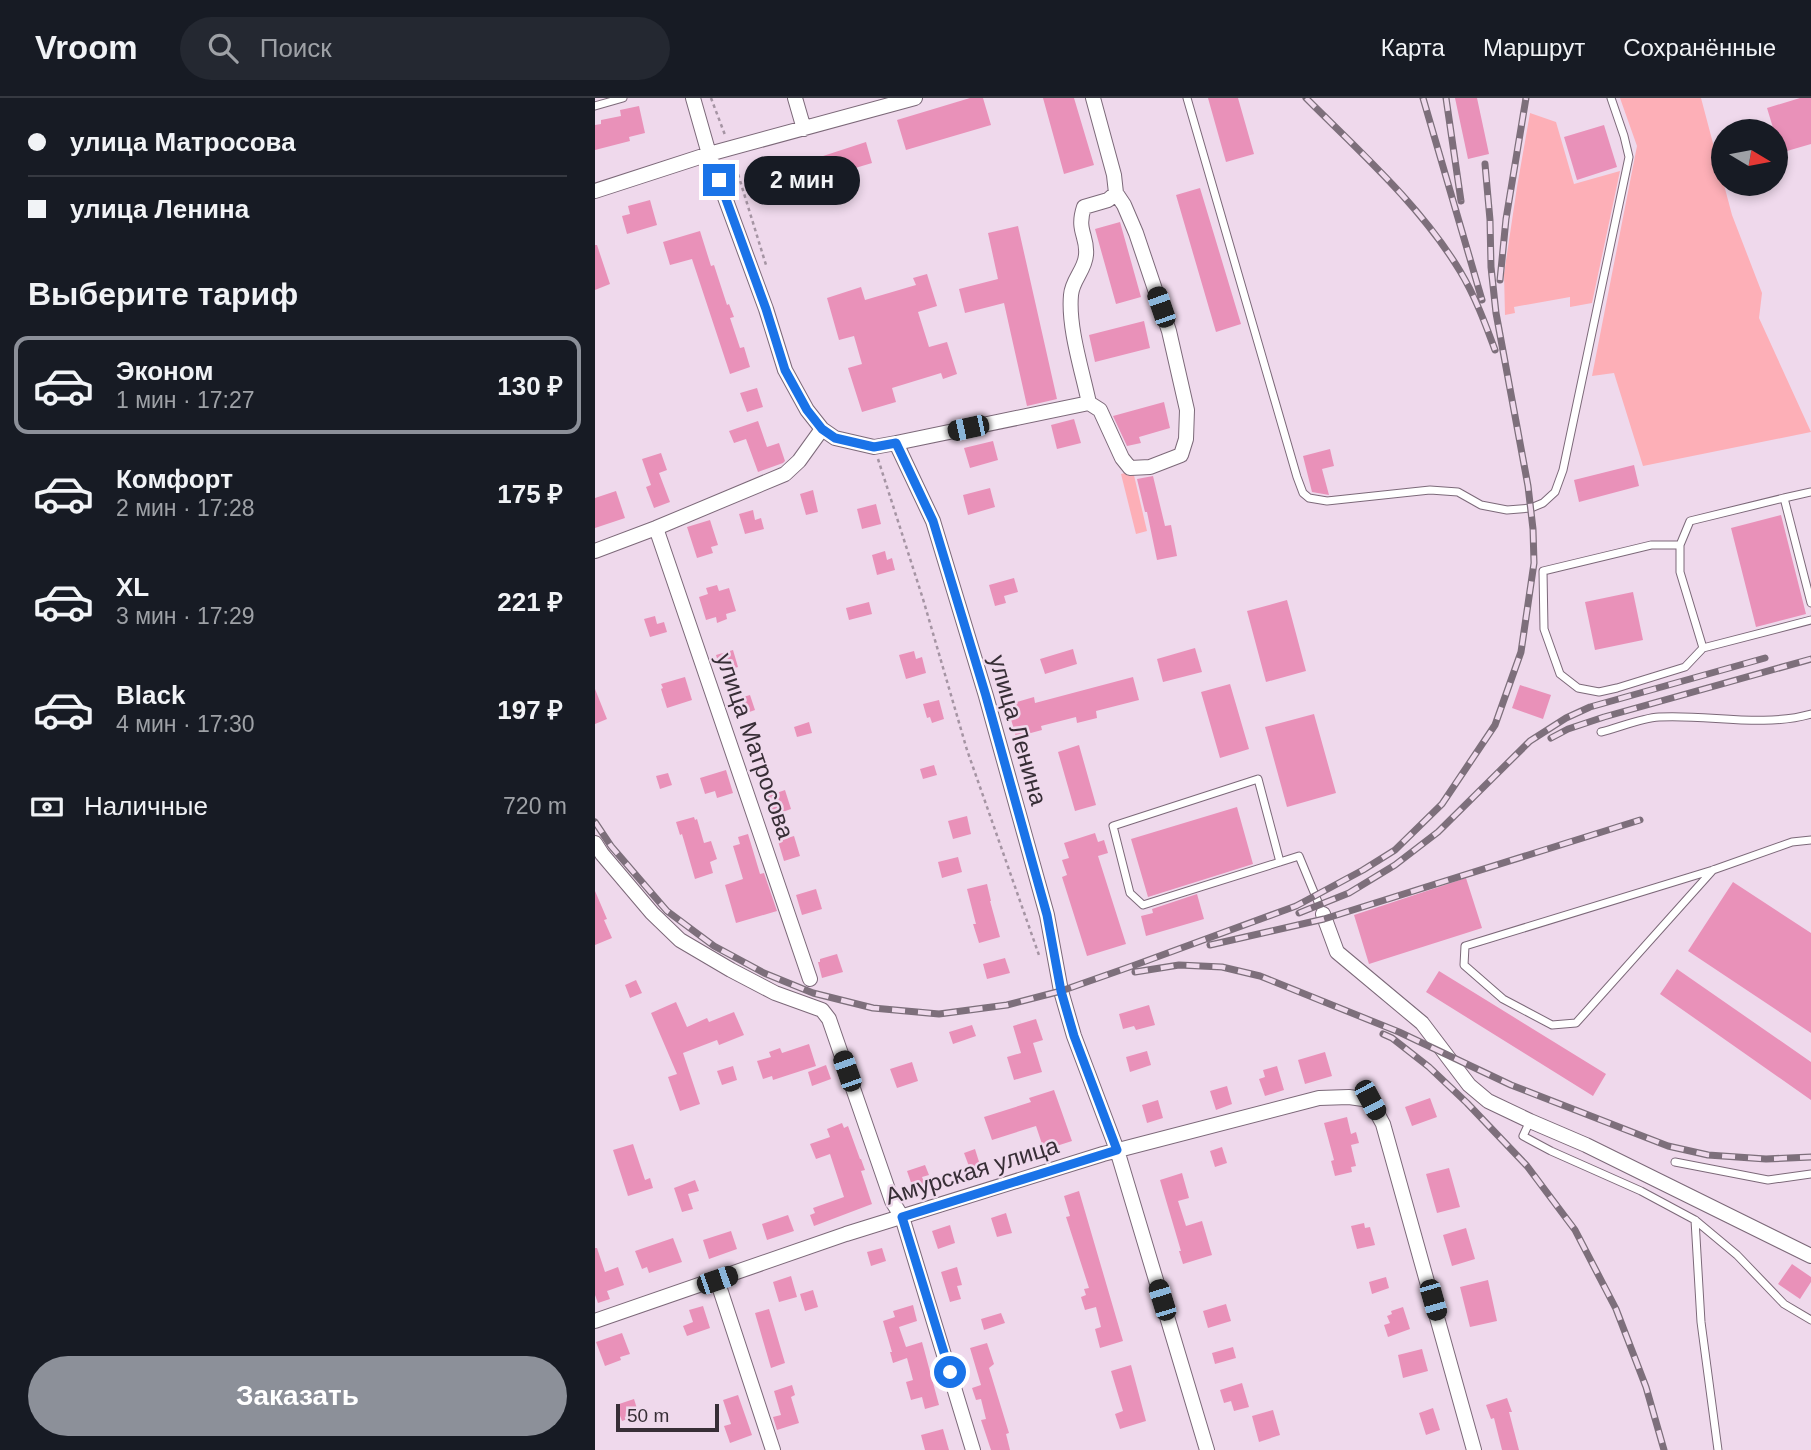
<!DOCTYPE html>
<html lang="ru">
<meta charset="utf-8">
<style>
body{margin:0;font-family:Arial,sans-serif;background:#242831;color:#f1f3f6;height:100vh;display:flex;flex-direction:column;font-size:26px;white-space:nowrap}
*{box-sizing:border-box;margin:0}
p{font-size:23px;color:#9ea1a6}
.icon{flex:none;width:38px;height:38px;fill:none;stroke:currentColor;stroke-width:2;stroke-linecap:round;stroke-linejoin:round}
.map{position:relative;flex:1;overflow:hidden}
.details{display:flex;flex-direction:column;background:#171b24;width:595px}
.details>*{flex:none}
.hud{display:grid;align-content:center;height:154px;padding:0 28px;background:#171b24}
.needle{width:46px;rotate:100deg}
.controls{position:absolute;left:1116px;top:21px;display:grid;gap:14px}
.controls a{display:grid;place-items:center;width:77px;height:77px;border-radius:50%;background:#171b24;box-shadow:0 4px 10px #0003;font-size:35px}
.scale{position:absolute;left:21px;bottom:18px;width:103px;box-sizing:border-box;padding-left:7px;border:4px solid #372e36;border-top:0;font-size:19px;line-height:24px;white-space:nowrap;color:#372e36;-webkit-text-stroke:5px #efd9ec;paint-order:stroke}
.end{position:absolute;width:32px;height:32px;margin:-16px;border:9px solid #1a73e8;background:#fff;box-shadow:0 0 0 4px #fff}
.from{border-radius:50%}
.bubble{position:absolute;height:49px;border-radius:24px;background:#171b24;box-shadow:0 4px 10px #0003;font-size:23px;font-weight:700;line-height:49px;text-align:center}
.car{position:absolute;width:21px;height:42px;margin:-21px -10px;border-radius:9px;box-shadow:0 0 5px 2px #0007;background:linear-gradient(#222 24%,#8ab4d8 0 40%,#222 0 76%,#8ab4d8 0 86%,#222 0)}
.hud b{display:flex;align-items:center;gap:24px;height:66px;font-size:26px}
.hud b+b{border-top:2px solid #363941}
.hud i{width:18px;height:18px;background:#f1f3f6}
ul{padding:0;list-style:none}
li{display:flex;align-items:center;gap:21px;height:98px;margin:0 14px 10px;padding:0 14px;border:4px solid transparent;border-radius:14px}
li div{flex:1}
li b{display:block;font-size:26px}
li em{font-style:normal;font-weight:700}
li.active{border-color:#8c9099}
li>.icon{width:63px;height:63px;stroke-width:1.5}
h2{padding:0 28px;font-size:32px;line-height:84px}
.pay{display:flex;align-items:center;gap:18px;height:77px;padding:0 28px;font-size:26px}
.pay p{margin-inline-start:auto}
.cta{display:flex;gap:14px;margin-top:auto;padding:14px 28px}
.cta a{flex:1;height:80px;border-radius:42px;background:#8c9099;color:#fff;font-size:28px;font-weight:700;line-height:80px;text-align:center}
header{display:flex;align-items:center;gap:42px;box-sizing:border-box;height:98px;padding:0 35px;background:#171b24;border-bottom:2px solid #363941}
header strong{font-size:33px}
nav{display:flex;gap:38px;margin-inline-start:auto;font-size:24px}
.search{width:490px;height:63px;background:#242831;display:flex;align-items:center;gap:18px;box-sizing:border-box;padding:0 24px;border-radius:38px;color:#9ea1a6;font-size:26px}
main{display:flex;flex:1;min-height:0}
.map>svg:first-child{display:block}
.green{fill:#fdafb7}
.building{fill:#e991b9}
.lines{fill:none;stroke-linecap:round;stroke-linejoin:round}
.lane-casing{stroke:#7c6979;stroke-width:9}
.street-casing{stroke:#7c6979;stroke-width:16}
.path{stroke:#a594a3;stroke-width:2.5;stroke-dasharray:3.5 3.5;stroke-linecap:butt}
.lane{stroke:#fff;stroke-width:7}
.street{stroke:#fff;stroke-width:14}
.rail-casing{stroke:#7d6f7b;stroke-width:7}
.rail{stroke:#efd9ec;stroke-width:4.5;stroke-dasharray:13;stroke-linecap:butt}
.route{stroke:#1a73e8;stroke-width:9}
.labels{text-anchor:middle;stroke-width:5;stroke-linejoin:round;paint-order:stroke}
.street-label{font-size:24px;fill:#372e36;stroke:#efd9ec}
</style>
<header>
<strong>Vroom</strong>
<div class="search"><svg class="icon" aria-label="search" viewBox="0 0 24 24"><circle cx="10" cy="10" r="6"/><path d="M15 15l6 6"/></svg>Поиск</div>
<nav><a>Карта</a><a>Маршрут</a><a>Сохранённые</a></nav>
</header>
<main>
<section class="details">
<div class="hud">
<b><i class="from"></i>улица Матросова</b>
<b><i></i>улица Ленина</b>
</div>
<h2>Выберите тариф</h2>
<ul>
<li class="active"><svg class="icon" aria-label="car" viewBox="0 0 24 24"><path d="M5 17H2v-5l4-1 3-4h7l3 4 3 1v5h-3M9 17h6M6 11h13"/><circle cx="7" cy="17" r="2"/><circle cx="17" cy="17" r="2"/></svg><div><b>Эконом</b><p>1 мин · 17:27</p></div><em>130 ₽</em></li>
<li><svg class="icon" aria-label="car" viewBox="0 0 24 24"><path d="M5 17H2v-5l4-1 3-4h7l3 4 3 1v5h-3M9 17h6M6 11h13"/><circle cx="7" cy="17" r="2"/><circle cx="17" cy="17" r="2"/></svg><div><b>Комфорт</b><p>2 мин · 17:28</p></div><em>175 ₽</em></li>
<li><svg class="icon" aria-label="car" viewBox="0 0 24 24"><path d="M5 17H2v-5l4-1 3-4h7l3 4 3 1v5h-3M9 17h6M6 11h13"/><circle cx="7" cy="17" r="2"/><circle cx="17" cy="17" r="2"/></svg><div><b>XL</b><p>3 мин · 17:29</p></div><em>221 ₽</em></li>
<li><svg class="icon" aria-label="car" viewBox="0 0 24 24"><path d="M5 17H2v-5l4-1 3-4h7l3 4 3 1v5h-3M9 17h6M6 11h13"/><circle cx="7" cy="17" r="2"/><circle cx="17" cy="17" r="2"/></svg><div><b>Black</b><p>4 мин · 17:30</p></div><em>197 ₽</em></li>
</ul>
<div class="pay"><svg class="icon" aria-label="cash" viewBox="0 0 24 24"><path d="M3 7h18v10H3z"/><circle cx="12" cy="12" r="2"/></svg>Наличные<p>720 m</p></div>
<div class="cta"><a>Заказать</a></div>
</section>
<div class="map">
<svg width="1216" height="1352" viewBox="0 0 1216 1352">
<rect width="100%" height="100%" fill="#efd9ec"/>
<path class="green" d="M1025,0H1106L1137,117L1167,195L1164,220L1216,334L1048,368L1019,275L997,278L1042,48Z
M935,15L961,24L979,86L1025,73L997,205L975,209V199L919,209L920,215L910,217L909,176L922,89Z
M538,373L552,433L541,436L526,376Z"/>
<path class="building" d="M375,0H388L396,27L311,52L302,22Z
M448,0H479L499,67L469,76Z
M613,0H643L659,56L631,64Z
M860,0H882L894,56L873,61Z
M1205,0H1216V46L1185,55L1181,42V33H1179L1172,10Z
M44,8L50,35L34,39L35,43L0,52V27L6,26V22L26,18L25,12Z
M1009,27L1022,69L982,82L969,39Z
M271,44L277,65L247,74L255,101L239,106L225,59Z
M605,90L646,226L621,234L581,97Z
M55,102L62,127L32,136L27,118L35,116L33,108Z
M525,124L546,199L521,206L500,131Z
M423,128L462,301L432,308L409,205L370,215L364,191L403,181L393,135Z
M105,133L116,168L119,167L132,207L134,206L139,219L135,220L145,250L149,249L155,269L135,276L97,161L75,167L68,144Z
M0,147H2L15,186L0,192Z
M332,176L342,208L323,214L334,249L352,244L362,276L348,281L346,275L297,290L301,304L267,314L253,270L267,266L259,238L244,242L232,200L266,189L270,202L321,187L318,180Z
M549,223L555,250L500,264L494,237Z
M162,290L168,309L152,314L145,295Z
M569,304L575,330L544,339L546,345L532,348L518,318Z
M479,321L486,345L462,351L456,327Z
M163,323L172,349L184,345L190,363L188,365L163,374L151,341L139,345L134,333Z
M398,343L403,362L375,370L369,350Z
M735,351L739,368L727,371L734,397L717,394L708,358Z
M66,355L72,372L64,375L75,404L59,410L51,389L56,387L47,361Z
M1039,367L1044,388L984,404L979,382Z
M558,378L570,428L576,427L582,458L562,462L552,414H550L542,381Z
M395,390L400,409L373,417L368,397Z
M218,392L223,414L211,417L205,396Z
M21,393L30,420L0,430V400Z
M281,406L286,426L267,431L262,411Z
M158,412L160,422L166,420L169,431L150,436L144,416Z
M1186,417L1211,516L1161,529L1136,430Z
M115,422L123,447L116,449L118,455L102,460L92,429Z
M290,453L292,462L297,460L300,472L282,477L277,457Z
M419,480L423,494L409,498L411,505L400,508L394,487Z
M122,487L124,493L134,490L141,513L131,516L132,521L122,525L121,519L111,522L104,499L113,496L111,490Z
M1038,494L1048,542L1000,552L990,504Z
M692,502L711,573L671,584L652,513Z
M274,504L277,516L254,522L251,510Z
M60,518L62,526L69,524L72,534L55,539L49,521Z
M600,550L607,574L568,584L562,561Z
M478,551L482,566L450,576L445,561Z
M138,552L143,569L126,574L121,557Z
M319,553L321,561L327,559L331,575L311,581L304,557Z
M90,579L97,602L72,610L66,591L68,590L66,586Z
M538,579L544,602L501,613L502,620L482,625L481,619L446,628L447,632L421,639L412,607L439,599L440,605Z
M635,586L654,651L625,660L606,594Z
M925,587L956,597L948,621L917,610Z
M0,591L12,621L0,626Z
M155,597L160,612L143,618L138,602Z
M344,602L349,621L337,625L335,619L332,620L328,606Z
M719,616L741,695L692,709L670,629Z
M214,624L217,635L202,639L199,629Z
M484,647L501,707L480,713L463,654Z
M339,667L342,677L328,681L325,671Z
M131,672L138,695L122,700L120,693L110,696L105,680Z
M73,675L77,687L65,691L61,678Z
M190,692L196,711L176,718L170,699Z
M642,709L658,766L553,799L536,741Z
M372,718L376,736L358,741L353,723Z
M99,719L100,722L102,721L109,745L116,743L122,761L115,764L118,775L100,781L87,736L85,737L81,724Z
M500,735L503,744L509,742L513,755L503,758L531,846L492,858L467,779L472,777L467,762L474,760L469,745Z
M153,736L165,776L169,775L182,813L141,825L130,787L148,781L138,748L145,746L143,739Z
M199,738L205,758L189,763L183,743Z
M363,759L367,774L347,780L343,764Z
M871,780L887,830L774,866L759,817Z
M1138,784L1216,835V935L1093,853Z
M392,786L396,803H395L405,839L384,845L378,826H381L372,791Z
M221,791L227,811L207,817L201,797Z
M0,793L12,821L9,822L17,840L0,847Z
M602,796L609,821L551,838L546,818L558,815L557,811Z
M242,856L248,874L227,880L223,864H225V861Z
M410,860L415,875L392,881L388,866Z
M1082,871L1216,964V1002L1065,896Z
M844,873L1011,976L998,998L831,894Z
M41,882L47,895L35,900L30,887Z
M81,904L92,929L112,920L114,924L139,914L149,937L124,947L122,942L88,955L105,1006L85,1013L73,979L82,976L56,915Z
M554,907L560,927L541,932L539,928L528,931L524,916Z
M441,921L448,942L438,945L447,974L419,982L412,959L426,955L418,928Z
M377,927L381,938L358,946L354,934Z
M214,946L221,968L178,982L177,978L168,981L162,963L176,959L174,954L185,950L187,955Z
M552,953L556,967L535,974L531,959Z
M730,954L737,978L710,986L703,962Z
M317,964L323,983L302,990L295,971Z
M231,967L236,981L217,988L213,974Z
M138,968L142,982L127,987L122,973Z
M682,968L689,992L670,998L664,981L670,979L668,972Z
M632,988L637,1006L621,1012L615,993Z
M459,992L477,1043L449,1052L441,1028L397,1042L389,1019L436,1004L434,1000Z
M835,1000L842,1019L817,1028L810,1009Z
M563,1002L568,1020L552,1025L547,1007Z
M752,1019L756,1036L761,1034L764,1045L756,1047L761,1068L756,1069L757,1074L740,1078L736,1063L739,1062L729,1025Z
M247,1025L249,1030L253,1028L265,1061H266L270,1072L266,1073L277,1106L219,1128L215,1117L220,1115L218,1110L249,1099L235,1056L221,1061L215,1046L235,1039L232,1031Z
M38,1046L50,1082L55,1080L58,1090L33,1098L18,1052Z
M627,1049L632,1065L620,1069L615,1053Z
M380,1051L385,1067L375,1071L369,1055Z
M330,1067L334,1077L327,1079L331,1089L319,1093L312,1073Z
M854,1070L865,1109L842,1115L831,1076Z
M587,1075L594,1100L583,1103L591,1128L607,1123L617,1157L588,1166L584,1153H586L565,1082Z
M100,1082L104,1093L93,1096L98,1111L87,1114L79,1090Z
M484,1093L528,1243L505,1250L500,1231L506,1229L501,1209L490,1212L486,1199L491,1197L489,1191L494,1190L471,1119L475,1118L469,1098Z
M411,1115L417,1135L402,1139L396,1120Z
M193,1117L199,1133L172,1142L167,1126Z
M769,1125L770,1130L775,1129L780,1147L762,1151L756,1128Z
M355,1127L360,1145L343,1151L337,1133Z
M871,1130L880,1161L857,1168L848,1137Z
M136,1133L142,1151L114,1161L108,1142Z
M78,1140L87,1164L54,1175L52,1169L47,1171L40,1153Z
M0,1150H2L10,1174L23,1169L29,1187L12,1193L15,1201L3,1205L0,1197Z
M287,1150L291,1163L276,1168L272,1154Z
M1197,1166L1216,1179V1184L1205,1201L1183,1186Z
M362,1169L367,1187L362,1188L366,1201L355,1204L346,1174Z
M196,1178L202,1199L184,1204L178,1184Z
M791,1179L794,1190L777,1196L774,1184Z
M893,1182L902,1223L875,1229L865,1189Z
M218,1192L223,1209L210,1213L205,1196Z
M631,1206L636,1223L613,1230L608,1213Z
M318,1207L322,1223L304,1229L311,1249L327,1244L344,1307L330,1311L327,1299L316,1302L311,1284L318,1282L312,1260L298,1265L295,1254H297L288,1223L300,1219L298,1213Z
M108,1208L115,1230L92,1238L88,1228L98,1224L94,1212Z
M808,1209L815,1231L793,1239L789,1227L795,1225L792,1218L797,1216L796,1213Z
M174,1211L190,1265L176,1270L160,1215Z
M406,1215L410,1225L389,1232L386,1221Z
M27,1235L35,1256L25,1259L26,1262L10,1268L1,1244Z
M392,1245L399,1266L394,1270L414,1335L411,1336L415,1352H396L386,1322L391,1321L386,1301L381,1302L377,1290L386,1287L375,1250Z
M638,1249L641,1260L620,1266L617,1255Z
M827,1251L833,1273L808,1280L803,1257Z
M536,1267L551,1323L525,1331L520,1316L528,1313L516,1273Z
M647,1285L654,1309L639,1313L636,1303L629,1305L625,1292Z
M197,1287L200,1297L196,1299L204,1325L182,1332L178,1319L186,1317L179,1293Z
M143,1297L157,1337L135,1345L129,1328L136,1326L128,1302Z
M912,1300L917,1314H914L924,1352H907L899,1320L896,1321L891,1307Z
M39,1301L44,1317L27,1323L21,1307Z
M838,1310L845,1332L831,1337L824,1315Z
M678,1312L685,1337L664,1344L657,1318Z
M348,1331L354,1352H330L326,1337Z"/>
<g class="lines">
<defs>
<path id="lane" d="M592,0L702,379L708,395L714,400L732,403L835,392L863,394L886,407L912,412L936,410L948,405L960,394L968,372L1034,59L1029,38L1016,0
M0,8L28,0
M1216,394L1189,400L1216,505
M1189,400L1095,423L1085,447V474L1108,550L1216,522
M1085,447H1056L948,473L949,531L965,576L983,590L1004,594L1022,590L1090,569L1108,550
M1006,634C1023,630 1046,620 1064,619C1114,616 1166,630 1216,616
M685,764L663,681L518,728L535,795L548,807L685,764L704,758L728,816
M1118,772L981,925L957,927L908,901L869,867L870,848L1118,772L1197,744L1216,742
M935,1023L928,1038L956,1053L1046,1093L1100,1122L1142,1157L1189,1206L1216,1222
M1080,1064L1173,1082L1216,1076
M1100,1122L1106,1224L1123,1352"/>
<path id="street" d="M98,0L114,56L171,211L190,272L212,312L227,331L240,340L279,349L301,345L338,423L391,598L452,817L466,893L479,938L522,1052L612,1352
M200,0L209,31
M0,93L114,56L320,0
M494,305L505,312L527,360L535,370L555,369L586,357L591,341L592,312L574,233L541,135L529,107L521,95
M301,345L494,305C487,272 473,229 476,197C477,182 490,172 491,157C493,138 481,133 489,109L513,102L521,95L519,77L498,0
M61,430L215,881
M0,453L61,430L190,376L204,363L227,331
M0,745L7,756L57,815L85,842L136,872L180,895L227,912L234,921L297,1103L307,1119L378,1352
M728,816L742,854L827,925L874,987L893,1003L935,1023L991,1047L1216,1158
M122,1182L178,1352
M0,1223L251,1136L508,1056L724,1000L754,999L775,1002L788,1026L879,1352"/>
</defs>
<use href="#lane" class="lane-casing"/>
<use href="#street" class="street-casing"/>
<path class="path" d="M116,0L130,37
M139,63L171,167
M283,361L328,501L372,652L445,860"/>
<use href="#lane" class="lane"/>
<use href="#street" class="street"/>
<defs>
<path id="rail" d="M711,0C765,54 825,107 865,173C880,198 890,225 900,252
M828,0L887,202
M851,0L866,103
M905,182L911,121L931,0
M956,640L973,631L1009,619L1216,561
M0,724L16,748L72,813L119,848L169,875L218,895L278,910L344,916L412,907L466,893L540,867L701,808L768,772L800,752L847,706L900,627L926,554L939,465L938,431L933,388L901,215L896,169L895,122L890,66
M704,815L754,795L800,767L843,734L935,643L971,620L995,609L1170,560
M615,847L729,821L1045,722
M540,874L584,867L627,869L665,878L804,934L916,987L1073,1048L1113,1057L1171,1061L1216,1059
M788,936L797,940L834,969L872,1005L932,1068L980,1132L1021,1211L1051,1289L1069,1352"/>
</defs>
<use href="#rail" class="rail-casing"/>
<use href="#rail" class="rail"/>
</g>
<g class="lines">
<path class="route" d="M124,82L171,211L190,272L212,312L227,331L240,340L279,349L301,345L338,423L391,598L452,817L466,893L479,938L522,1052L307,1119L355,1274"/>
</g>
<g class="labels">
<g class="street-label">
<text transform="translate(423 632) rotate(74)" y="8">улица Ленина</text>
<text transform="translate(160 648) rotate(71)" y="8">улица Матросова</text>
<text transform="translate(377 1073) rotate(-17)" y="8">Амурская улица</text>
</g>
</g>
</svg>
<div class="controls">
<a><svg class="needle" viewBox="-14 -14 28 28"><path d="M0-13l5 13h-10z" fill="#e53935"/><path d="M0 13l5-13h-10z" fill="#9ea1a6"/></svg></a>
</div>
<div class="scale">50 m</div>
<i class="end from" style="left:355px;top:1274px"></i>
<i class="end" style="left:124px;top:82px"></i>
<div class="bubble" style="left:149px;top:58px;width:116px">2 мин</div>
<i class="car" style="left:566px;top:209px;rotate:341deg"></i>
<i class="car" style="left:373px;top:330px;rotate:258deg"></i>
<i class="car" style="left:252px;top:973px;rotate:341deg"></i>
<i class="car" style="left:775px;top:1002px;rotate:152deg"></i>
<i class="car" style="left:122px;top:1182px;rotate:71deg"></i>
<i class="car" style="left:567px;top:1202px;rotate:343deg"></i>
<i class="car" style="left:838px;top:1202px;rotate:164deg"></i>
</div>
</main>
